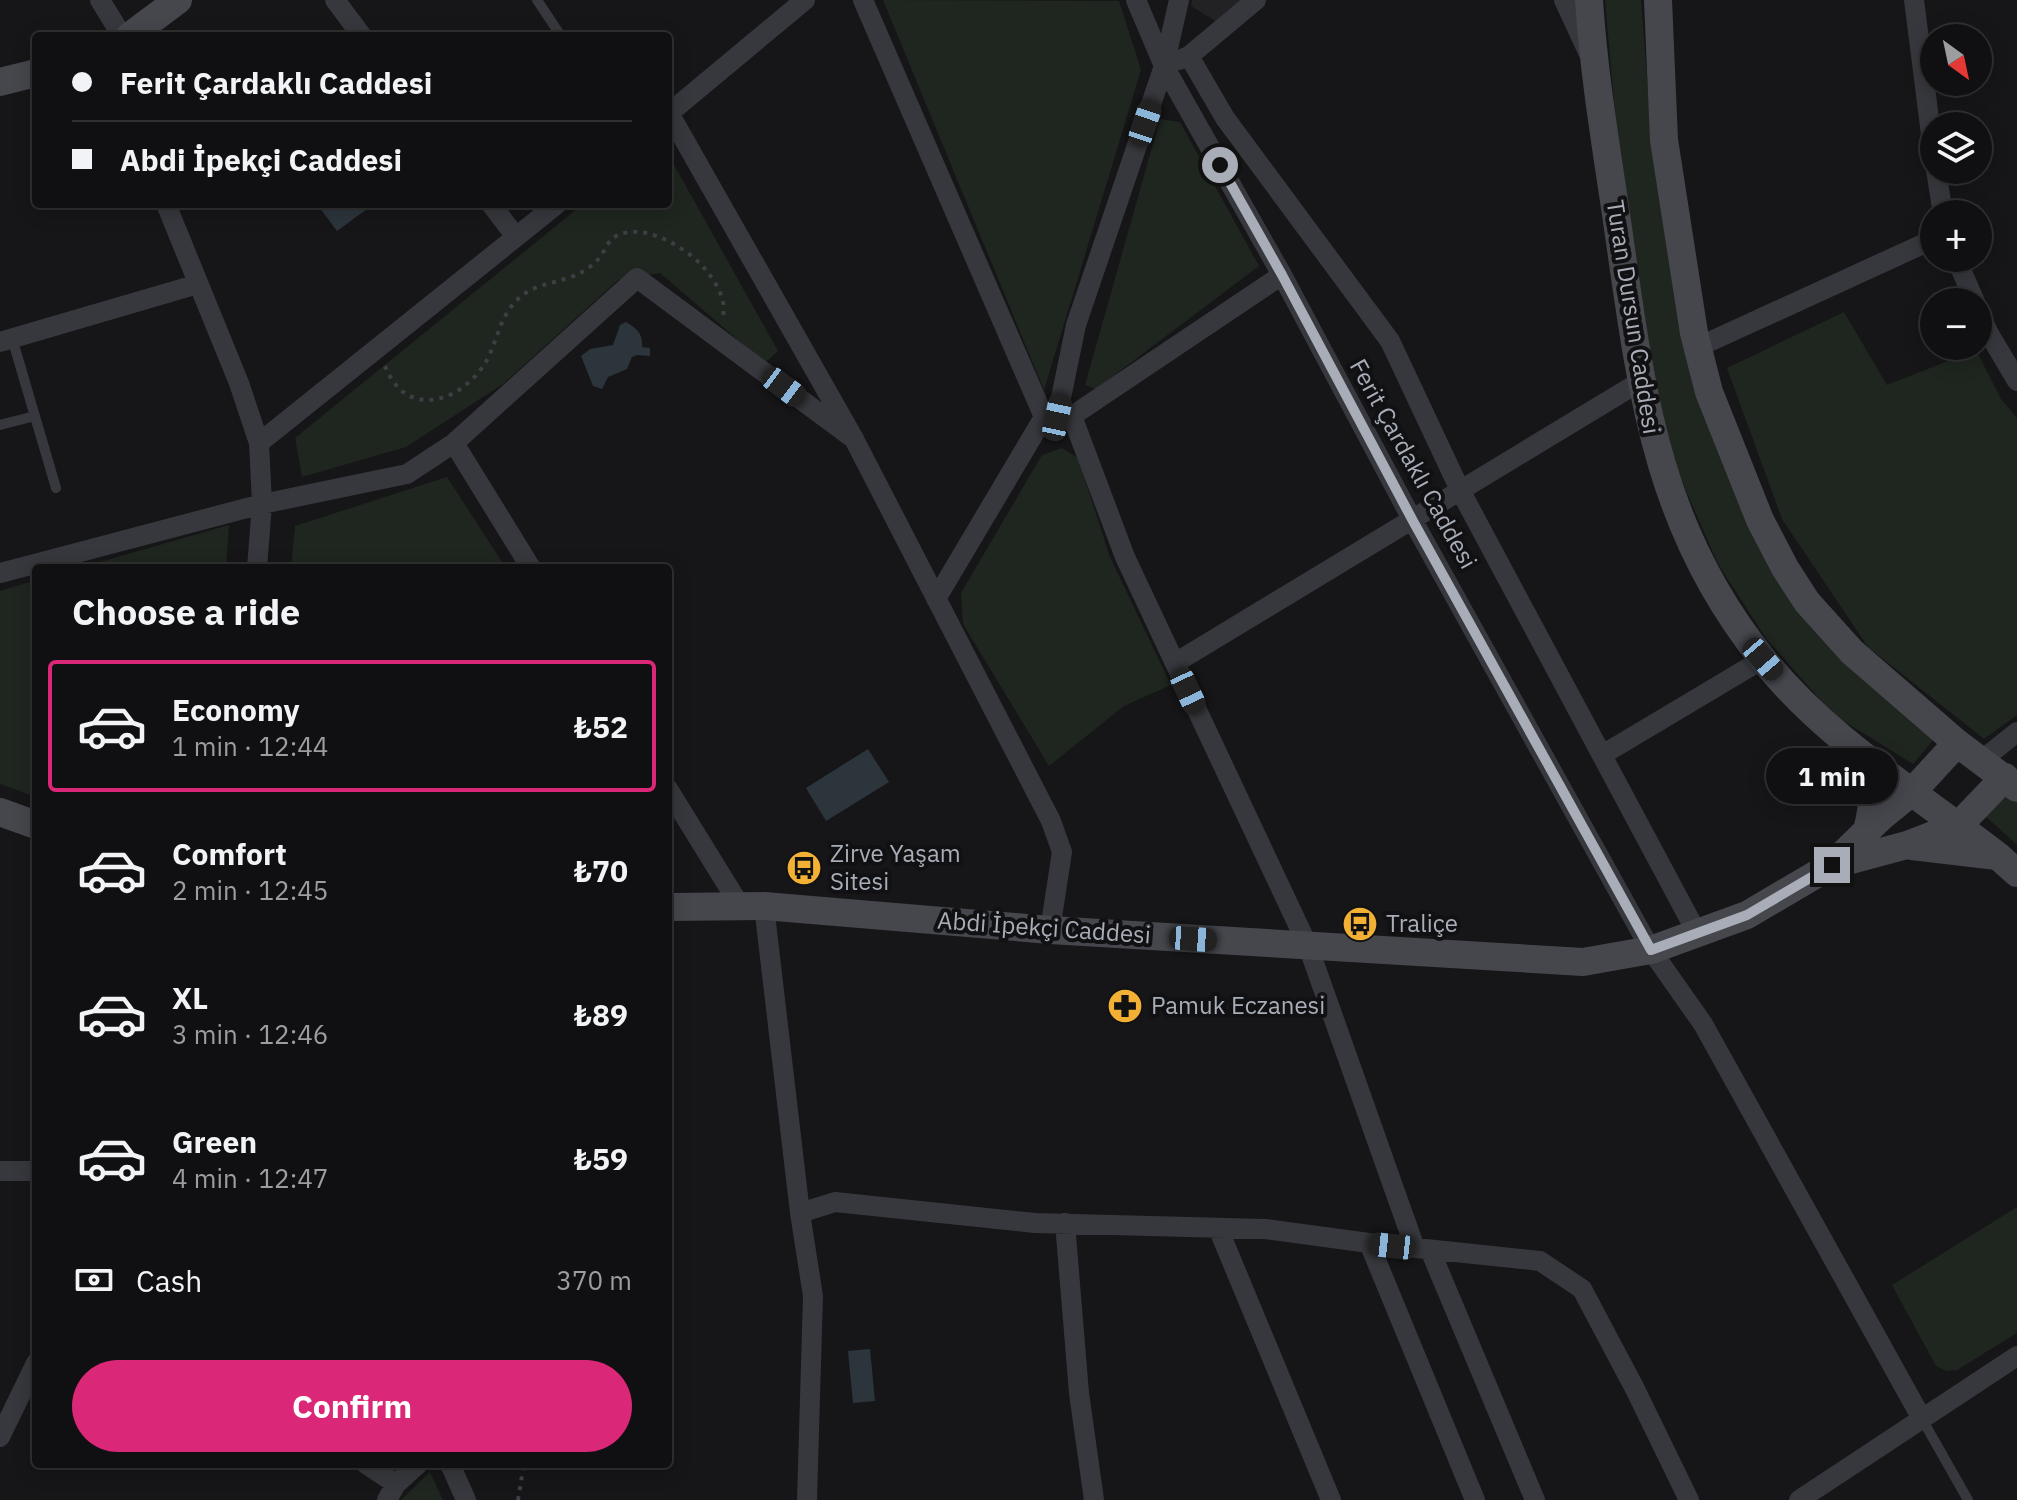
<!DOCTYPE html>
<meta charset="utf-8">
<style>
body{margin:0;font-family:"IBM Plex Sans",sans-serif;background:#19191b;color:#f1f3f6;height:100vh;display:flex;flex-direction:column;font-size:30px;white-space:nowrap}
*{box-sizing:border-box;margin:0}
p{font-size:26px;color:#9c9d9f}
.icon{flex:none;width:44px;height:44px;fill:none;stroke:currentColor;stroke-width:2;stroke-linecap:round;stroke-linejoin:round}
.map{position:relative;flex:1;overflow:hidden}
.side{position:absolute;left:32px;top:564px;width:640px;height:904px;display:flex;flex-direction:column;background:#101012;border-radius:8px;box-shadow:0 4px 20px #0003,0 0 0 2px #303032}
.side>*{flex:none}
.banner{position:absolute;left:32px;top:32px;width:640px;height:176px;border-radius:8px;box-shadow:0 4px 20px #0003,0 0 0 2px #303032;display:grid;align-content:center;height:176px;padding:0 40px;background:#101012}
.needle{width:52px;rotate:147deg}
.controls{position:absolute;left:1920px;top:24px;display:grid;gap:16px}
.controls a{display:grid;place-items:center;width:72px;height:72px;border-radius:50%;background:#101012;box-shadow:0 4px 20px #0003,0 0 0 2px #303032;font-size:40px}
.end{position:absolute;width:36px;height:36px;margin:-18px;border:10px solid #a8adb8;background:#111;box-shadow:0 0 0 4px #111}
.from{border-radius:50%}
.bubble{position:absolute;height:56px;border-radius:28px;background:#101012;box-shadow:0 4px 20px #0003,0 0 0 2px #303032;font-size:26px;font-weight:700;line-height:56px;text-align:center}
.car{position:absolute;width:24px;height:48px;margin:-24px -12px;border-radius:10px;box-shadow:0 0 6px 2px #0007;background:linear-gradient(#222 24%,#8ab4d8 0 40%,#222 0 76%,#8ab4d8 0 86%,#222 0)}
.banner b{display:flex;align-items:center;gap:28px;height:76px;font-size:30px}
.banner b+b{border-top:2px solid #303032}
.banner i{width:20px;height:20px;background:#f1f3f6}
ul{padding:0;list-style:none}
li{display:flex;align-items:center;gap:24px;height:132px;margin:0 16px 12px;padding:0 24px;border:4px solid transparent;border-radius:8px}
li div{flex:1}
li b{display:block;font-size:30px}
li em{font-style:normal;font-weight:700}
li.current{border-color:#db2777}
li>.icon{width:72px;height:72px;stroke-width:1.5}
h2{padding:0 40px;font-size:36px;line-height:96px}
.pay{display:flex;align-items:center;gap:20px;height:88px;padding:0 40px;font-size:30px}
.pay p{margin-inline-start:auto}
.action{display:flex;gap:16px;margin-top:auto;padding:16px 40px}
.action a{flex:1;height:92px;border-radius:48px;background:#db2777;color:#fff;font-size:32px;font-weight:700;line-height:92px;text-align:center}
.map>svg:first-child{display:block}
.built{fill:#222225}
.green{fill:#1e261f}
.water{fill:#2c353c}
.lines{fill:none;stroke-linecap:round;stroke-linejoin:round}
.path{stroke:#3d3f44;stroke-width:4;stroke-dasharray:4 6;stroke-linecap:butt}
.lane{stroke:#37383d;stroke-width:10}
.street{stroke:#37383d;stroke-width:20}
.secondary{stroke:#45474d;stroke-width:28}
.route{stroke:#a8adb8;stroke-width:10}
.labels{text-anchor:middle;stroke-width:8;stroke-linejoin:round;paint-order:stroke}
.street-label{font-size:24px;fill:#a8adb8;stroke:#111113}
.poi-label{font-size:24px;fill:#a8adb8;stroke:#111113;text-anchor:start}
</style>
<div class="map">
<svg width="2017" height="1500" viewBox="0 0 2017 1500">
<rect width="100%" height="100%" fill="#161618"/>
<path class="built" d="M1192,0H1242L1217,22L1191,6Z"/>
<path class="green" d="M883,0L1119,1L1141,70L1044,390Z
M1605,0H1641L1652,142L1670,255L1781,584L1935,738L1913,764L1834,715L1767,640L1718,564L1673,461L1654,374L1618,148Z
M1160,119L1180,122L1259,266L1096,389L1085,385Z
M668,154L778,351L765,363L660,273L618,280L503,384L406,447L302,477L295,438L583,204H668Z
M1844,312L1887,385L1976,350L2001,399L2017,418V715L1984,739L1868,647L1782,519L1727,368Z
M1062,448L1078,458L1110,557L1171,685L1124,706L1049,766L963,624L961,593L1042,455Z
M447,477L504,565L489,568H291L295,526Z
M229,525L226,568H79Z
M36,580V797L0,784V591Z
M2009,787L2017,793V845L1983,814Z
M2017,1207V1333L1957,1370L1947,1371L1936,1366L1892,1285Z
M430,1472L443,1500H401L402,1499Z"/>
<path class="water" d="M317,204H364L367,209L337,231Z
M626,322C637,329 643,333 642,347L650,348V356L637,355L632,357L627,369L608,377L602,389L593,386L581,356L590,349L613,345L620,325Z
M868,749L889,782L826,821L806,788Z
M870,1349L875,1401L853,1403L848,1351Z"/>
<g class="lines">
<path class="path" d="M385,366C391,381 401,395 418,399C446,405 475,383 488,358C498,338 500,316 518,299C534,283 561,283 580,273C586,270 595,264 599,258C604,253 607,243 613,238C642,218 693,251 709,274C718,286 728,304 722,319
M518,1500L524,1464"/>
<path class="lane" d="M537,0L561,36
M12,338L56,488
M0,425L35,416
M1922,1419L1968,1500"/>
<path class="street" d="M100,0L122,36
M335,0L362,36
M863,0L1044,417
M1136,0L1164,66L1282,275L1413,521L1651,950L1703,1024L1922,1419
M1564,0L1589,54
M1914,0L1934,158
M1189,56L1225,118L1390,341L1460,490L1697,933
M1179,60L1189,56L1256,0
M669,113L854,439L1051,821L1062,852L1050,930
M668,114L805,0
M1936,170L1943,214
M166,204L239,383L259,443L262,504L257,568
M516,237L557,204
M1956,258L1975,302
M1978,309L1988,332L2017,381
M0,342L198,284
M1698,347L1934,239
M1072,416L1125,557L1308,946L1415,1248
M1057,417L1076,325L1164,66L1179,0
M1060,417L1072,416L1282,275
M259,443L516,237L491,204
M454,443L531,568
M0,573L262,504L407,474L454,443L637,278L854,439
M936,599L1044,417
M1175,663L1641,381
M1602,755L1763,659
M1982,760L2017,732
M668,789L739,904
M764,906L800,1213L813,1296L807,1500
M0,1171H36
M800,1213L835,1202L1035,1223L1265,1229L1369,1243L1540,1261L1582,1289L1635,1389L1689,1500
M1065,1223L1079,1393L1094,1500
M1218,1228L1331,1500
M1369,1243L1475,1500
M1430,1250L1535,1500
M0,1437L36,1363
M366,1464L396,1484
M450,1464L466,1500
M387,1500L396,1484L418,1464
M1799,1500L2017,1356"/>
<path class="secondary" d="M1589,0C1594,77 1607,152 1618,228C1641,389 1656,526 1762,658C1826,739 1917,793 1998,856L2017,873
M1658,0L1664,140L1694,333L1709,392L1760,520L1785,568L1807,602L1852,652L1957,743L2017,788
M130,36L178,0
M0,82L36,73
M1855,755C1876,782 1875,799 1867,831
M0,812L36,825
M1912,846L1997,856
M1836,864L1907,845L1959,825L2005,777
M668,907L764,906L1050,930L1583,962L1651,950L1747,915L1832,865L1880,818L1912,792L1957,743"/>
</g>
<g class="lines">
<path class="route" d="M1220,165L1282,275L1413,521L1651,950L1747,915L1832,865"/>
</g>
<defs>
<symbol id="bus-disc" viewBox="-11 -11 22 22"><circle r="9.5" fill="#f2b134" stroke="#111113"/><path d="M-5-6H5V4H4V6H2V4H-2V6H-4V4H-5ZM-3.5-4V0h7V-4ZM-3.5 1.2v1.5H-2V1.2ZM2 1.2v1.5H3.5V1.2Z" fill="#111"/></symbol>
<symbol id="pharmacy-disc" viewBox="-11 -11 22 22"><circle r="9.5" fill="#f2b134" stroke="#111113"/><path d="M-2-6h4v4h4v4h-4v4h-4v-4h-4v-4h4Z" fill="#111"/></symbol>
</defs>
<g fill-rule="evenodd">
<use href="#bus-disc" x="784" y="848" width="40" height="40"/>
<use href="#bus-disc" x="1340" y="904" width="40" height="40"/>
<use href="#pharmacy-disc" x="1105" y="986" width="40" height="40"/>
</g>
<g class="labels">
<g class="street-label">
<text transform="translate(1633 317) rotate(81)" y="8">Turan Dursun Caddesi</text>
<text transform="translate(1413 464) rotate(61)" y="8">Ferit Çardaklı Caddesi</text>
<text transform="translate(1044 928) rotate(4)" y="8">Abdi İpekçi Caddesi</text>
</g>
<g class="poi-label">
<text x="830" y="862">Zirve Yaşam<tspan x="830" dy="28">Sitesi</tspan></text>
<text x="1386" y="932">Traliçe</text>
<text x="1151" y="1014">Pamuk Eczanesi</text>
</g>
</g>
</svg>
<div class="controls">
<a><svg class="needle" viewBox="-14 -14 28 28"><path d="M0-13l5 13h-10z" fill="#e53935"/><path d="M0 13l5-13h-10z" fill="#9c9d9f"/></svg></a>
<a><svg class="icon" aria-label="layers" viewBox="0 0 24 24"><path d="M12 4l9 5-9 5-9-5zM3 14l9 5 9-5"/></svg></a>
<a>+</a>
<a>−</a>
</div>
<i class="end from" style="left:1220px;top:165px"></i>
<i class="end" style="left:1832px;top:865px"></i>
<div class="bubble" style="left:1766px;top:748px;width:132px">1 min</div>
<i class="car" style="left:1145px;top:123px;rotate:19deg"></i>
<i class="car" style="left:784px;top:387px;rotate:127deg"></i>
<i class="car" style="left:1057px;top:417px;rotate:12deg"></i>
<i class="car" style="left:1763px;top:659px;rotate:139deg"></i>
<i class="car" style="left:1188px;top:691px;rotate:155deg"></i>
<i class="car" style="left:1193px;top:939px;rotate:94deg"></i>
<i class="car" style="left:1392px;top:1246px;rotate:276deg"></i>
<div class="banner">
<b><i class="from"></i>Ferit Çardaklı Caddesi</b>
<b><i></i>Abdi İpekçi Caddesi</b>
</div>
<section class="side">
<h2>Choose a ride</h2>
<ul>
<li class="current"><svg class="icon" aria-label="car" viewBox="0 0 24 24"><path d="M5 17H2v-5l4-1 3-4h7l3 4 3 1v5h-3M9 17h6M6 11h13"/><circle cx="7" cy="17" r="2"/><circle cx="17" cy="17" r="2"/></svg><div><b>Economy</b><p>1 min · 12:44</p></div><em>₺52</em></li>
<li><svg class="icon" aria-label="car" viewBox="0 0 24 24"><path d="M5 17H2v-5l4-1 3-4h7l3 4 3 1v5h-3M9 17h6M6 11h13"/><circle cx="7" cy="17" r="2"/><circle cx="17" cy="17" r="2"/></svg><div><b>Comfort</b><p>2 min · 12:45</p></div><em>₺70</em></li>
<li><svg class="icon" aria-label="car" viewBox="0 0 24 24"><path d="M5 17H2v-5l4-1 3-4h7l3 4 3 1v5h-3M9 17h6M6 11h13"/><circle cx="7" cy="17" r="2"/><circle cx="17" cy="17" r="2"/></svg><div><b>XL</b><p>3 min · 12:46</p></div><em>₺89</em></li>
<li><svg class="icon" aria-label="car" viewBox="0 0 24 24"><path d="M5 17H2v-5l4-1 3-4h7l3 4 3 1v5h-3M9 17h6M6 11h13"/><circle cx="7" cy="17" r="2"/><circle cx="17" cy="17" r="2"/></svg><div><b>Green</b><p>4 min · 12:47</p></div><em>₺59</em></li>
</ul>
<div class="pay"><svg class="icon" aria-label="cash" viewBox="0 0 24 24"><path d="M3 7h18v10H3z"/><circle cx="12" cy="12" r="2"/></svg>Cash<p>370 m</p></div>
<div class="action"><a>Confirm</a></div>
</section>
</div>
